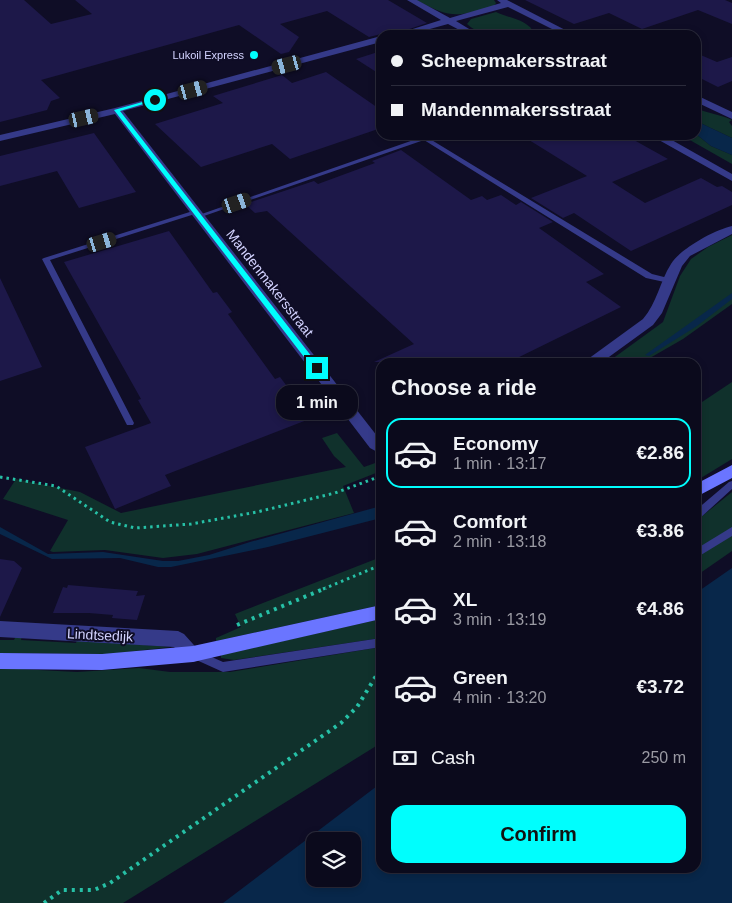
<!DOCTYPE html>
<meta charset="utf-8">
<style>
body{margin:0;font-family:Helvetica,sans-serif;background:#141325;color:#f1f3f6;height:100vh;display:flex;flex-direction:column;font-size:19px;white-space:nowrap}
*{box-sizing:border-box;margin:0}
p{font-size:16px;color:#9a9aa3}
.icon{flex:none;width:28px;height:28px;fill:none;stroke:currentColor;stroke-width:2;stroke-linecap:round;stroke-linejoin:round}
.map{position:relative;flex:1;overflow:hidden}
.sheet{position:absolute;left:376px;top:358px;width:325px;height:515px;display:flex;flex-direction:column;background:#0b0a1c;border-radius:15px;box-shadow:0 2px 8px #0003,0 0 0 1px #2b2b3b}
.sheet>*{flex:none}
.hud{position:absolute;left:376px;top:30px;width:325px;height:110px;border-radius:15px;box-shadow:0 2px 8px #0003,0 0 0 1px #2b2b3b;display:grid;align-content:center;height:110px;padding:0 15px;background:#0b0a1c}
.tools{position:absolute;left:306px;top:832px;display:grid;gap:10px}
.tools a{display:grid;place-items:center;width:55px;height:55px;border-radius:10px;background:#0b0a1c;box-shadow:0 2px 8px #0003,0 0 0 1px #2b2b3b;font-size:25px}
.end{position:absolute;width:22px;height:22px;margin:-11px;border:6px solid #00fefd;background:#111;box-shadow:0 0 0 2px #111}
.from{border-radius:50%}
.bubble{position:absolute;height:35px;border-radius:15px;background:#0b0a1c;box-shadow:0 2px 8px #0003,0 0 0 1px #2b2b3b;font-size:16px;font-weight:700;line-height:35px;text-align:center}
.car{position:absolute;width:15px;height:30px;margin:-15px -8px;border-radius:6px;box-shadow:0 0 4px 1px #0007;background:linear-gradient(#222 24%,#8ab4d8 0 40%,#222 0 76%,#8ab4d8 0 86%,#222 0)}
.hud b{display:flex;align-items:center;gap:18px;height:48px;font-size:19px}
.hud b+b{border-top:1px solid #2b2b3b}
.hud i{width:12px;height:12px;background:#f1f3f6}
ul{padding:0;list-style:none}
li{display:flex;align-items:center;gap:15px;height:70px;margin:0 10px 8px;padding:0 5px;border:2px solid transparent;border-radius:15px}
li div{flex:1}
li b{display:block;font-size:19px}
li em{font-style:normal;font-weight:700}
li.selected{border-color:#00fefd}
li>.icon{width:45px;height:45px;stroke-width:1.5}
h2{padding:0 15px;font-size:22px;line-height:60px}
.pay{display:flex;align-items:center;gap:12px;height:55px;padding:0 15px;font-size:19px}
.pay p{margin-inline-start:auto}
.primary-button{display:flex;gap:10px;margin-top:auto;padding:10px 15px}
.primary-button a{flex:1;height:58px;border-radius:15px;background:#00fefd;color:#111;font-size:20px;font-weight:700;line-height:58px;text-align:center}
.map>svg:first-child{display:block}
.green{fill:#10312c}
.water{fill:#08274a;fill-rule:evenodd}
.building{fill:#1d1849}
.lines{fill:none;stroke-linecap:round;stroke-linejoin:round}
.path-far1{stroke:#26c0a6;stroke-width:3;stroke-dasharray:2.5 4;stroke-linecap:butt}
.path{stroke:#26c0a6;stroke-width:4;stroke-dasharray:3 5;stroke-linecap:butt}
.lane{fill:#353a89;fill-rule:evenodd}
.street{fill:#353a89;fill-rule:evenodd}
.secondary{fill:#6a75ff;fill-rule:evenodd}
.route{fill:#00fefd}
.poi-dot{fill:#00fefd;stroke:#0f0d26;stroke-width:2}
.labels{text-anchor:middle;stroke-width:4;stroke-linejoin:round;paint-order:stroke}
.far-poi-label{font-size:11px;fill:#d3d3ff;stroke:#0f0d26;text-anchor:end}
.street-label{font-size:14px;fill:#d3d3ff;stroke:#0f0d26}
</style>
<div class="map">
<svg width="732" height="903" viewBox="0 0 732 903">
<rect width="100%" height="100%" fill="#0f0d26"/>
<path class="green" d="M416,0H494L496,3L494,6C456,17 452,19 416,0Z
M496,12C510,19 529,19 535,35C514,35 483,40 467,24L471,19Z
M696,108C708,114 720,114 732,120L729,122L732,126V138L696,121Z
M696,134L711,146L732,155V164L681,135Z
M732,235V304L683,339L643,362H608L663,322L680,276L691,259L708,247Z
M732,382V459L696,481V406Z
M337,433L364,467L378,462L381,464V471L343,486L354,513L197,554L163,558L105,550L53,552L50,551L68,520L3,499L16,479L80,492L121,513L346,467L334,456L322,438Z
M732,492V551L696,576V521Z
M381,557V605L216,641V638L241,627L235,614Z
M381,619V638L234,660L221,658V655Z
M16,636H22L21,640L76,643L77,640L171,647L108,654L0,653V640H14Z
M381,647V743L123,903H0V668L77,672L139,668L170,672H230Z"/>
<path class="water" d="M696,121L732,138V155L711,146L696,134Z
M732,293V299L697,326L649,356L645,355Z
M381,506V518L268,547L171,567H158L120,558L52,559L0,534V527L48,554L103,552L163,561H178L209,555L250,542Z
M732,568V903H223L381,783V868H696V593ZM352,841V879H315V841Z"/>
<path class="building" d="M0,0H24L51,24L92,14L75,0H388L427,23L392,35L381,34L369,37L327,11L280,24L299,37L289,52L281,54L239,25L41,80L60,98L51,101L47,110L0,122Z
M525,0H725L732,3V24L698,10L642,29L609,13L574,24Z
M381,51V75L356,59Z
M696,53L717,62L732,57V81L718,87L696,76Z
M326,72L381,110V128L290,159L272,144L201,167L155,124L223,103L213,96L282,75L292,83Z
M94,133L136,192L79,208L57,171L0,186V156Z
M521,135H625L668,159L612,182L645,203L701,178L717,187L722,186L732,192V205L631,251L574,213L563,218L531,198L587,176Z
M401,150L471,200L482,196L487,200L501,195L516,205L521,202L553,222L539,228L604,274L586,282L621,307L509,362H374L414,344L267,211L255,213L245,204L314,181L318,184L375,163L372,161Z
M169,231L213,293L217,292L232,312L228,314L275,379L280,377L298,401L300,400L312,418L165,475L171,486L115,509L85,447L151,423L138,400L141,399L64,262Z
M0,278L42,367L0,381Z
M0,559L14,561L22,568L0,617Z
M68,585L138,591L136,596L145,595L137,620L112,618L113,615L89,613H53L63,587L67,588Z"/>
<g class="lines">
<path class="path-far1" d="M0,477L56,486L110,522L135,528L191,524L257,512L335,493L381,476
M323,589L381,565"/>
<path class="path" d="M237,625L326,588
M44,903L62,890H94L110,883L341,723L357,707L381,668"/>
<path class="lane" d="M425,136L652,274L672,279L673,281L669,283L646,278L424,140L201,217H197L196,216Z
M196,210L199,212L198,213L50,260L134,423L133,425H127L42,259L44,258Z
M732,481V489L699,519L696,520V510L729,482Z
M732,527V536L696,558V549Z
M381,638V647L223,672L192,658L191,655L192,652L196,650L223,662Z"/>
<path class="street" d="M407,0H417L450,18L501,3L497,0H507L575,35H564L508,7L456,21L479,35H469L448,24L408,35H394L441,20Z
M381,36V42L123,111L381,441V454L370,448L115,114L0,141V135L115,108Z
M696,95L732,112V119L696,102Z
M650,135H663L732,174V181Z
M732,226V234L690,256L682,266L662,313L653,325L602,362H586L588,359L643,319C657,303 660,281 671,264C680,249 714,230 732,226Z
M0,621L178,631L184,634L202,654L199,660L193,662L187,660L174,647L0,637Z"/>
<path class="secondary" d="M732,465V478L696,497V484Z
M381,605V619L193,662L102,670L0,669V653L102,654L193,646Z"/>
</g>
<path class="route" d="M153,99L157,100L120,111L319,366V370H314L114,110Z"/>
<circle class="poi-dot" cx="254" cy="55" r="5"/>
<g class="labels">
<g class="far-poi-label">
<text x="244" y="59">Lukoil Express</text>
</g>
<g class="street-label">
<text transform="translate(270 283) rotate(52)" y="5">Mandenmakersstraat</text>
<text transform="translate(100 635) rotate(3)" y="5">Lindtsedijk</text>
</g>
</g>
</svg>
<div class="tools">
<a><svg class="icon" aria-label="layers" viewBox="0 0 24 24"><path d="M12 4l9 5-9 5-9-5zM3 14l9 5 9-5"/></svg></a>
</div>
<i class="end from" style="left:155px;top:100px"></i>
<i class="end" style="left:317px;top:368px"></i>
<div class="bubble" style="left:276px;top:385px;width:82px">1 min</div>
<i class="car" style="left:287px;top:65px;rotate:255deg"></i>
<i class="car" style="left:193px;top:90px;rotate:75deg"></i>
<i class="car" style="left:84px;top:118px;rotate:77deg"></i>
<i class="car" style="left:237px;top:203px;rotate:71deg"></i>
<i class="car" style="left:102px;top:242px;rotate:73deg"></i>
<div class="hud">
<b><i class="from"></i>Scheepmakersstraat</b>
<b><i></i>Mandenmakersstraat</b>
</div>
<section class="sheet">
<h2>Choose a ride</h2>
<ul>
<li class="selected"><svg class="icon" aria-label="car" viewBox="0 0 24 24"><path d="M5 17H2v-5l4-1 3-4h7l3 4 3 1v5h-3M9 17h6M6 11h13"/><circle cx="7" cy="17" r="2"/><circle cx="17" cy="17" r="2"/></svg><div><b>Economy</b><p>1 min · 13:17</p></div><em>€2.86</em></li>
<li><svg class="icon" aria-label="car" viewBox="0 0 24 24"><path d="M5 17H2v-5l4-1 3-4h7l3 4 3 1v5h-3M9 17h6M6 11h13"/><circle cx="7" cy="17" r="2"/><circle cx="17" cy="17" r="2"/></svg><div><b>Comfort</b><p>2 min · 13:18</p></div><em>€3.86</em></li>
<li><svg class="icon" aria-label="car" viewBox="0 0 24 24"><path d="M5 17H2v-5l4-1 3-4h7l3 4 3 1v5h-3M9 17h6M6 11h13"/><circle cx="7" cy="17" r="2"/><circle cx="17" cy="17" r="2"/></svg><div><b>XL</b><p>3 min · 13:19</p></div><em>€4.86</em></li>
<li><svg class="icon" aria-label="car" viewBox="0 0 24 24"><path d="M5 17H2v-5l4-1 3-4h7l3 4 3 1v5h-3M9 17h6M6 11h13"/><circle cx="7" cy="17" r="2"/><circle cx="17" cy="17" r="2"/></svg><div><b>Green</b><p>4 min · 13:20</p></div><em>€3.72</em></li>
</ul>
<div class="pay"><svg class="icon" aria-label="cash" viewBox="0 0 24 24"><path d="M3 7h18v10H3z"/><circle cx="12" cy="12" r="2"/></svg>Cash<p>250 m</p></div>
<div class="primary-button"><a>Confirm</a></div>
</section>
</div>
